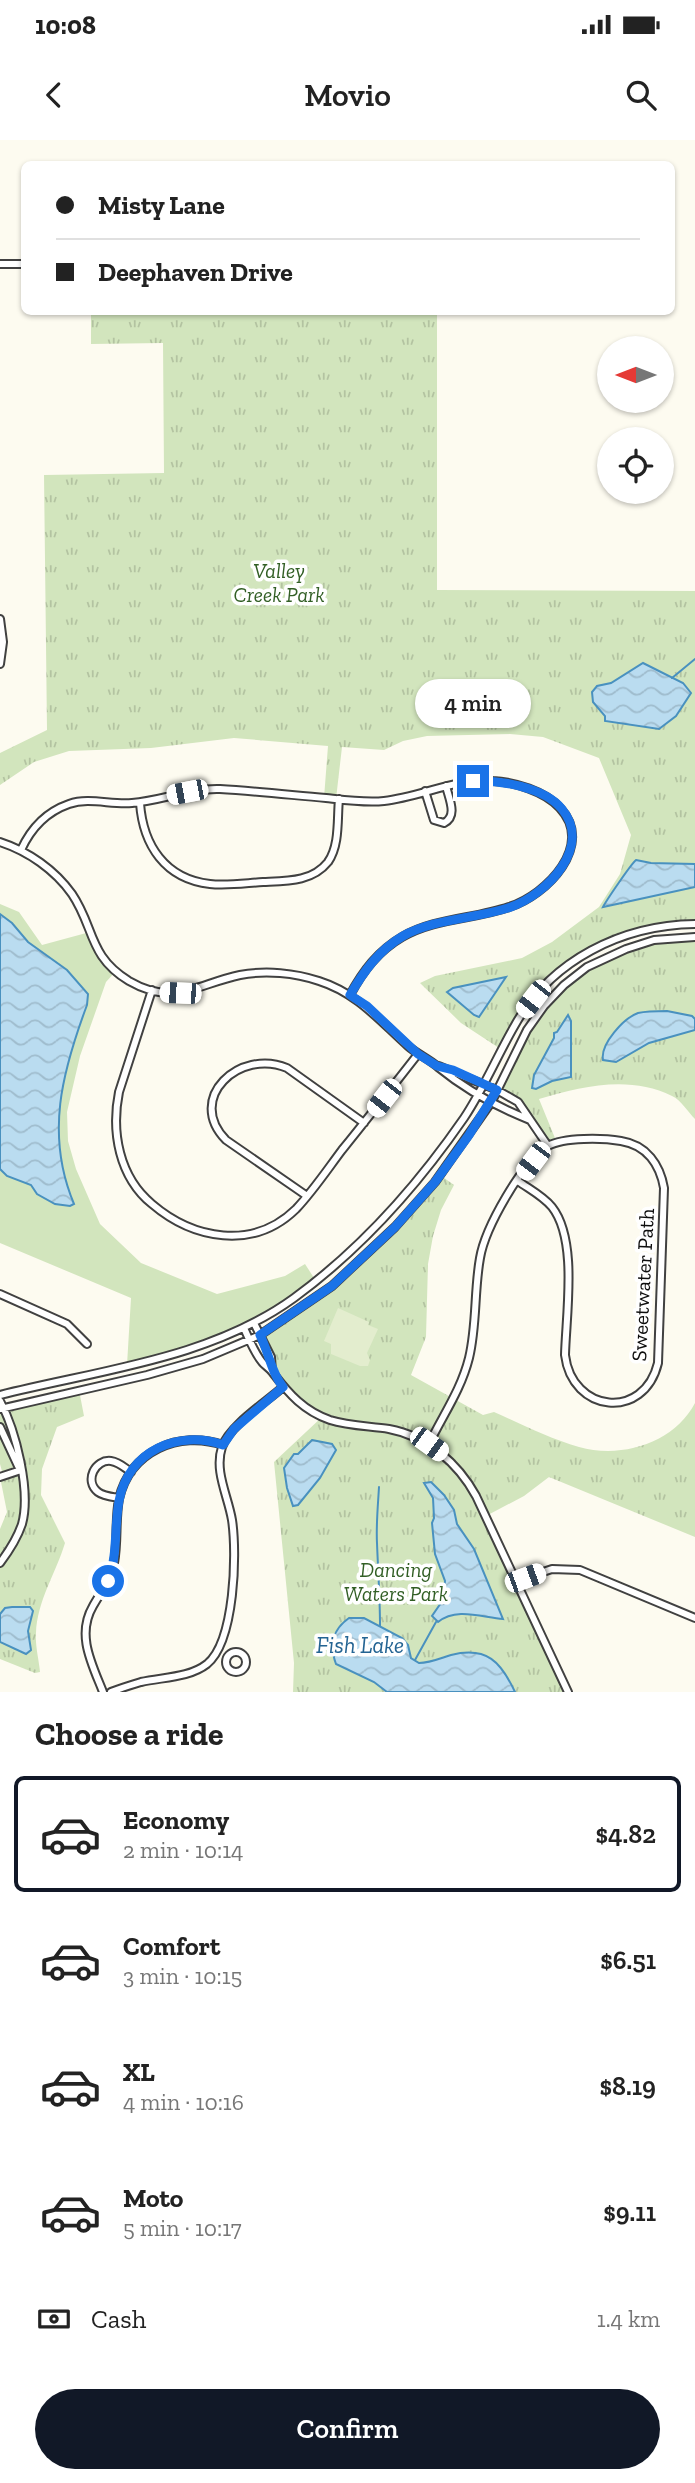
<!DOCTYPE html>
<meta charset="utf-8">
<style>
body{margin:0;font-family:"Zilla Slab",serif;background:#f6f6f6;color:#222;height:100vh;display:flex;flex-direction:column;font-size:26px;white-space:nowrap}
*{box-sizing:border-box;margin:0}
p{font-size:23px;color:#767676}
.icon{flex:none;width:38px;height:38px;fill:none;stroke:currentColor;stroke-width:2;stroke-linecap:round;stroke-linejoin:round}
.map{position:relative;height:1552px;overflow:hidden}
.sheet{display:flex;flex-direction:column;background:#fff;flex:1}
.sheet>*{flex:none}
.banner{position:absolute;left:21px;top:21px;width:654px;height:154px;border-radius:10px;box-shadow:0 2px 5px #0004;display:grid;align-content:center;height:154px;padding:0 35px;background:#fff}
.needle{width:46px;rotate:270deg}
.buttons{position:absolute;left:597px;top:196px;display:grid;gap:14px}
.buttons a{display:grid;place-items:center;width:77px;height:77px;border-radius:50%;background:#fff;box-shadow:0 2px 5px #0004;font-size:35px}
.end{position:absolute;width:32px;height:32px;margin:-16px;border:9px solid #1a73e8;background:#fff;box-shadow:0 0 0 4px #fff}
.from{border-radius:50%}
.bubble{position:absolute;height:49px;border-radius:24px;background:#fff;box-shadow:0 2px 5px #0004;font-size:23px;font-weight:600;line-height:49px;text-align:center}
.car{position:absolute;width:21px;height:42px;margin:-21px -10px;border-radius:9px;box-shadow:0 0 5px 2px #0007;background:linear-gradient(#fff 24%,#345 0 40%,#fff 0 76%,#345 0 86%,#fff 0)}
.banner b{display:flex;align-items:center;gap:24px;height:66px;font-size:26px}
.banner b+b{border-top:2px solid #e0e0e0}
.banner i{width:18px;height:18px;background:#222}
ul{padding:0;list-style:none}
li{display:flex;align-items:center;gap:21px;height:116px;margin:0 14px 10px;padding:0 21px;border:4px solid transparent;border-radius:10px}
li div{flex:1}
li b{display:block;font-size:26px}
li em{font-style:normal;font-weight:600}
li.selected{border-color:#111827}
li>.icon{width:63px;height:63px;stroke-width:1.5}
h2{padding:0 35px;font-size:32px;line-height:84px}
.pay{display:flex;align-items:center;gap:18px;height:77px;padding:0 35px;font-size:26px}
.pay p{margin-inline-start:auto}
.button{display:flex;gap:14px;margin-top:auto;padding:14px 35px}
.button a{flex:1;height:80px;border-radius:42px;background:#111827;color:#fff;font-size:28px;font-weight:600;line-height:80px;text-align:center}
.status{display:flex;justify-content:space-between;align-items:center;height:49px;padding:0 35px;background:#fff;direction:ltr}
.status svg{height:19px;fill:currentColor}
header{display:flex;justify-content:space-between;align-items:center;height:91px;padding:0 35px;background:#fff;font-size:32px;font-weight:600}
.map>svg:first-child{display:block}
.grass{fill:#d2e5bd}
.park{fill:url(#park-tufts)}
.pitch{fill:#e3edce}
.water{fill:url(#water-waves);stroke:#4991bf;stroke-width:2}
.lines{fill:none;stroke-linecap:round;stroke-linejoin:round}
.stream{stroke:#4991bf;stroke-width:2}
.minor-casing{stroke:#414141;stroke-width:10}
.minor{stroke:#fff;stroke-width:6}
.route{stroke:#1a73e8;stroke-width:9}
.labels{text-anchor:middle;stroke-width:7;stroke-linejoin:round;paint-order:stroke}
.park-label{font-size:21px;font-style:italic;fill:#325f25;stroke:#fff}
.street-label{font-size:21px;fill:#0e0e0e;stroke:#fff}
.water-label{font-size:23px;font-style:italic;fill:#246493;stroke:#fff}
</style>
<div class="status"><b>10:08</b><svg viewBox="0 0 49 12"><path d="M0 12V9h3v3zM5 12V6h3v6zM10 12V3h3v9zM15 12V0h3v12zM26 1h20v11H26zM47 4h2v5h-2z"/></svg></div>
<header><svg class="icon" aria-label="back" viewBox="0 0 24 24"><path d="M15 5l-7 7 7 7"/></svg>Movio<svg class="icon" aria-label="search" viewBox="0 0 24 24"><circle cx="10" cy="10" r="6"/><path d="M15 15l6 6"/></svg></header>
<div class="map">
<svg width="695" height="1552" viewBox="0 0 695 1552">
<defs>
<pattern id="park-tufts" width="24" height="20" patternUnits="userSpaceOnUse" patternTransform="scale(1.75)"><rect width="24" height="20" fill="#d2e5bd"/><path d="M3 7l-1-3M5 7V3M7 7l1-3M15 17l-1-3M17 17v-4M19 17l1-3" fill="none" stroke="#b3c3a1"/></pattern>
<pattern id="water-waves" width="16" height="10" patternUnits="userSpaceOnUse" patternTransform="scale(1.75)"><rect width="16" height="10" fill="#badcf0"/><path d="M0 5q4-4 8 0t8 0" fill="none" stroke="#9fbccd"/></pattern>
</defs>
<rect width="100%" height="100%" fill="#fdfbf0"/>
<path class="grass" d="M0,764L19,772L42,805L90,792L115,832L106,842L80,916L67,972L68,1001L76,1029L100,1084L141,1123L217,1154L285,1136L305,1124L316,1141L244,1188L180,1212L127,1225L131,1158L0,1103Z"/>
<path class="park" d="M91,172H437V450L695,451V785H667L593,809L543,848L502,910L461,883L420,843L435,836L522,818L552,802L599,767L620,734L631,695L599,618L543,597L510,594L427,596L403,601L384,610L342,607L336,659L324,658L328,606L234,598L151,608L69,611L34,622L0,645V613L47,590L44,335L164,333L163,203L91,204Z
M695,797V979C688,972 681,960 672,956C630,935 582,946 539,959L557,1003L548,1006L525,970L497,950L527,890L577,834L640,804Z
M440,1035L454,1045L441,1070L433,1096L428,1124L426,1197L411,1235L483,1275L494,1272C521,1284 550,1299 579,1307C622,1319 674,1303 695,1263V1397L549,1337L524,1356L486,1376L568,1552H293L294,1523L274,1322L322,1277L307,1269L272,1231L271,1217L260,1195L332,1146L395,1087Z
M79,1250L84,1276L57,1287L42,1329L41,1355L65,1403C56,1433 37,1461 36,1493C35,1506 39,1520 40,1532L35,1533L0,1519V1389L7,1372L0,1337L3,1335L0,1324V1269Z"/>
<path class="pitch" d="M338,1168L369,1182L368,1185L378,1189L367,1213L370,1220L368,1226H360L331,1214V1204L324,1201Z"/>
<path class="water" d="M643,523L683,543L691,553L676,576L659,589L605,581V576L593,562L592,552L597,546L611,543Z
M636,720L651,723L695,724V747L603,767C606,761 631,724 636,720Z
M0,774L12,783L28,802L67,830L88,854L87,865C62,932 45,995 74,1064L70,1066L55,1064L37,1054L31,1045L7,1036L0,1029Z
M506,837L479,877L474,875L447,852L453,848Z
M667,871L692,876L695,879V890L649,903L616,922L603,920C600,904 624,878 638,873C647,871 658,871 667,871Z
M568,875L571,881V937L552,941L536,949L532,948L534,935L554,898V893L557,892Z
M312,1300L332,1304L336,1310L320,1338L298,1365L293,1366L287,1348L284,1328L294,1314H298Z
M431,1342L444,1355L454,1370L457,1384L474,1409L503,1479C481,1477 456,1467 438,1482L432,1476L443,1460L445,1441L435,1414L432,1383L434,1378L433,1358L424,1343Z
M12,1467H30L33,1471L28,1491L31,1510L26,1514L0,1502V1474L5,1468Z
M349,1478H364L402,1498L408,1505L411,1518L419,1523C430,1523 441,1518 451,1515C487,1506 501,1522 515,1552H387L374,1542L336,1524C329,1505 332,1490 349,1478Z"/>
<g class="lines">
<path class="stream" d="M672,538L695,519
M379,1347C378,1365 376,1384 377,1403C378,1430 380,1458 380,1486
M415,1520L436,1482"/>
<defs>
<path id="minor" d="M0,124H24
M0,479L3,502L0,524
M425,651L434,680L444,683C458,676 449,659 446,646
M140,663C143,705 165,739 210,744C227,746 246,743 263,742C287,741 312,742 328,722C340,705 337,679 339,659
M0,702C28,711 55,730 72,754C95,788 88,816 129,841C174,867 197,844 240,835C266,830 295,833 319,841C357,853 379,880 408,906C417,914 429,919 438,927C465,949 497,967 530,980
M21,710C31,688 46,672 69,664C89,657 111,665 132,663C161,661 190,648 220,649C255,651 291,655 326,658C344,660 365,663 384,661C421,657 455,638 493,641C514,642 545,651 560,668C595,705 547,755 509,767C475,779 434,778 402,797C378,811 363,831 350,855
M152,850L119,952C111,992 119,1037 152,1064C193,1099 253,1111 296,1069C313,1051 327,1030 342,1010C368,978 393,946 418,914
M439,926L497,950L518,962L548,1006
M307,1056L226,1000C185,958 240,908 287,928L364,983
M0,1154L67,1184L87,1204
M254,1183L271,1217L272,1231
M244,1188C249,1199 254,1212 262,1222C265,1226 270,1228 273,1233C289,1254 304,1271 330,1280C349,1286 370,1286 389,1289C427,1296 458,1323 476,1356L568,1552
M0,1255C99,1230 210,1219 294,1158C361,1109 417,1046 464,978C484,948 497,916 515,885C551,820 622,785 695,784
M0,1261C16,1291 31,1351 22,1384C17,1399 9,1411 0,1423
M0,1269L147,1235L203,1219L260,1195L332,1146L395,1087L435,1042L492,961L527,890L544,866L564,845L587,827L626,809L654,800L695,797
M0,1287L18,1326
M429,1304C443,1275 461,1250 469,1218C477,1185 474,1151 480,1118C485,1088 522,1022 548,1006C564,997 603,998 621,1001C647,1005 660,1025 664,1048L658,1223C644,1281 572,1273 565,1215C566,1174 578,1100 552,1067C543,1056 529,1049 518,1041
M0,1337L21,1330
M119,1358C113,1357 103,1356 98,1352C84,1341 95,1319 111,1321C119,1322 125,1328 131,1332
M516,1441L552,1429L580,1430L695,1478
M226 1522a10 10 0 1 1 20 0a10 10 0 1 1-20 0Z
M103,1552C92,1524 76,1495 93,1466C101,1452 110,1440 114,1423C118,1402 115,1380 119,1359C130,1311 179,1290 223,1305
M111,1552C121,1548 131,1545 141,1542C163,1537 189,1538 207,1524C235,1501 237,1413 232,1380C228,1356 214,1331 222,1307C230,1285 265,1263 283,1247"/>
</defs>
<use href="#minor" class="minor-casing"/>
<use href="#minor" class="minor"/>
</g>
<g class="lines">
<path class="route" d="M108,1441C118,1415 114,1388 119,1361C128,1311 178,1289 223,1305L234,1289L283,1247C271,1232 269,1213 260,1195L332,1146L395,1087L435,1042L469,995L497,950L453,930L437,926L418,914L367,866L350,855C364,831 379,810 403,796C435,778 476,779 511,767C547,754 593,707 562,669C544,647 500,640 473,641"/>
</g>
<g class="labels">
<g class="park-label">
<text x="279" y="438">Valley<tspan x="279" dy="24">Creek Park</tspan></text>
<text x="396" y="1437">Dancing<tspan x="396" dy="24">Waters Park</tspan></text>
</g>
<g class="street-label">
<text transform="translate(643 1145) rotate(-87)" y="7">Sweetwater Path</text>
</g>
<g class="water-label">
<text x="360" y="1513">Fish Lake</text>
</g>
</g>
</svg>
<div class="buttons">
<a><svg class="needle" viewBox="-14 -14 28 28"><path d="M0-13l5 13h-10z" fill="#e53935"/><path d="M0 13l5-13h-10z" fill="#767676"/></svg></a>
<a><svg class="icon" aria-label="locate" viewBox="0 0 24 24"><circle cx="12" cy="12" r="6"/><path d="M12 2v4M12 18v4M2 12h4M18 12h4"/></svg></a>
</div>
<i class="end from" style="left:108px;top:1441px"></i>
<i class="end" style="left:473px;top:641px"></i>
<div class="bubble" style="left:415px;top:539px;width:116px">4 min</div>
<i class="car" style="left:187px;top:652px;rotate:259deg"></i>
<i class="car" style="left:180px;top:853px;rotate:272deg"></i>
<i class="car" style="left:533px;top:859px;rotate:218deg"></i>
<i class="car" style="left:384px;top:958px;rotate:218deg"></i>
<i class="car" style="left:533px;top:1021px;rotate:217deg"></i>
<i class="car" style="left:429px;top:1304px;rotate:126deg"></i>
<i class="car" style="left:525px;top:1438px;rotate:70deg"></i>
<div class="banner">
<b><i class="from"></i>Misty Lane</b>
<b><i></i>Deephaven Drive</b>
</div>
</div>
<section class="sheet">
<h2>Choose a ride</h2>
<ul>
<li class="selected"><svg class="icon" aria-label="car" viewBox="0 0 24 24"><path d="M5 17H2v-5l4-1 3-4h7l3 4 3 1v5h-3M9 17h6M6 11h13"/><circle cx="7" cy="17" r="2"/><circle cx="17" cy="17" r="2"/></svg><div><b>Economy</b><p>2 min · 10:14</p></div><em>$4.82</em></li>
<li><svg class="icon" aria-label="car" viewBox="0 0 24 24"><path d="M5 17H2v-5l4-1 3-4h7l3 4 3 1v5h-3M9 17h6M6 11h13"/><circle cx="7" cy="17" r="2"/><circle cx="17" cy="17" r="2"/></svg><div><b>Comfort</b><p>3 min · 10:15</p></div><em>$6.51</em></li>
<li><svg class="icon" aria-label="car" viewBox="0 0 24 24"><path d="M5 17H2v-5l4-1 3-4h7l3 4 3 1v5h-3M9 17h6M6 11h13"/><circle cx="7" cy="17" r="2"/><circle cx="17" cy="17" r="2"/></svg><div><b>XL</b><p>4 min · 10:16</p></div><em>$8.19</em></li>
<li><svg class="icon" aria-label="car" viewBox="0 0 24 24"><path d="M5 17H2v-5l4-1 3-4h7l3 4 3 1v5h-3M9 17h6M6 11h13"/><circle cx="7" cy="17" r="2"/><circle cx="17" cy="17" r="2"/></svg><div><b>Moto</b><p>5 min · 10:17</p></div><em>$9.11</em></li>
</ul>
<div class="pay"><svg class="icon" aria-label="cash" viewBox="0 0 24 24"><path d="M3 7h18v10H3z"/><circle cx="12" cy="12" r="2"/></svg>Cash<p>1.4 km</p></div>
<div class="button"><a>Confirm</a></div>
</section>
